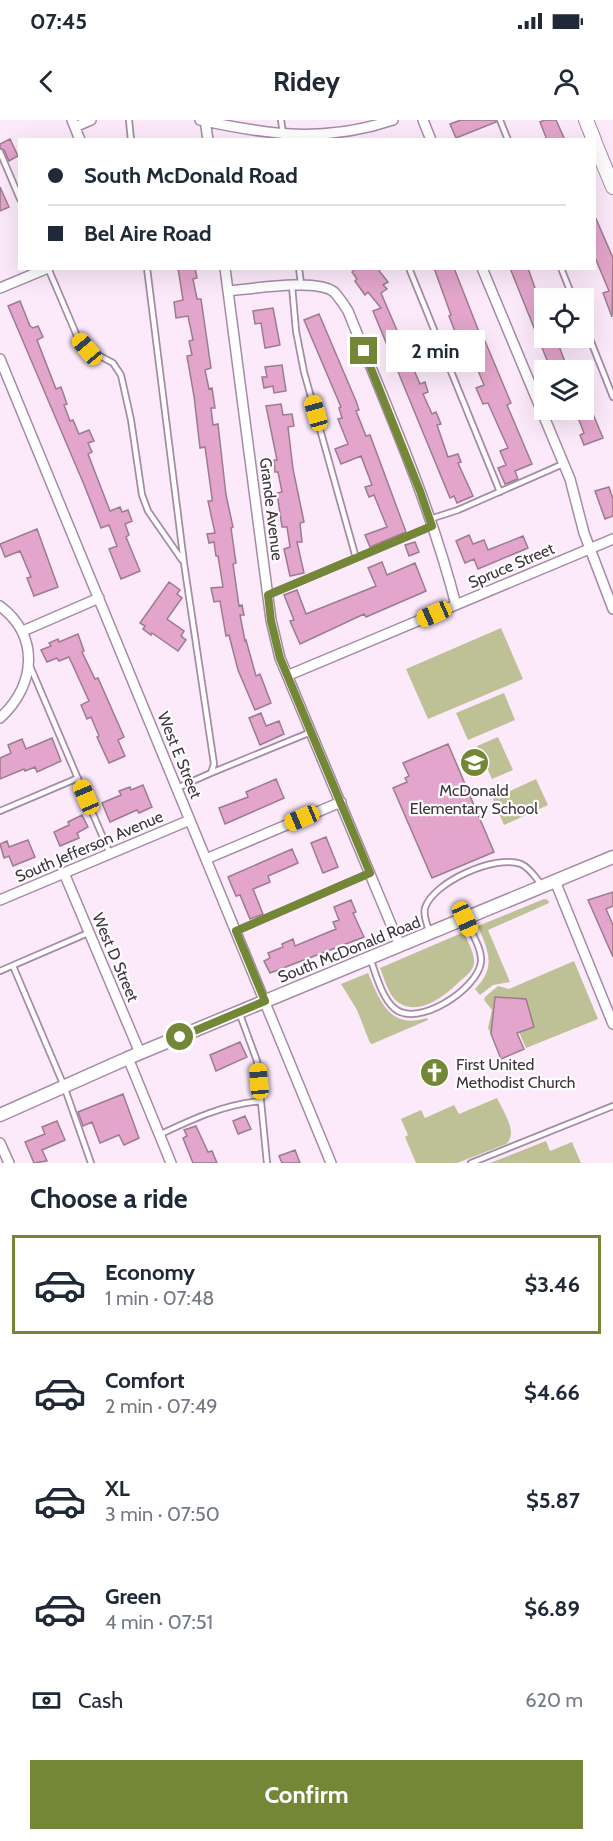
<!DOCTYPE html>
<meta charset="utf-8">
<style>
body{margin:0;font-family:Cabin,sans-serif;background:#f6f6f7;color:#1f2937;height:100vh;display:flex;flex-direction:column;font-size:22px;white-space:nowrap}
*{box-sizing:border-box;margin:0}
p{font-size:20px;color:#747a83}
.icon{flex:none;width:33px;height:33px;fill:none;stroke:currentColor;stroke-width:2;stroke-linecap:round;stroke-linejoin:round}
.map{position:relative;height:1043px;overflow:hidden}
.panel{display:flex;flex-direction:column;background:#fff;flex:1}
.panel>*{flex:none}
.hud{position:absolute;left:18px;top:18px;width:578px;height:132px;border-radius:0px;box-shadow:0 6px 24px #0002;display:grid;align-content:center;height:132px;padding:0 30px;background:#fff}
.buttons{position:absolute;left:534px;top:168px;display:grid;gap:12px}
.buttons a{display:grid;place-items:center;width:60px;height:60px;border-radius:0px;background:#fff;box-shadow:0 6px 24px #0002;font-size:30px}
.end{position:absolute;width:27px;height:27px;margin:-14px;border:8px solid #748737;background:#fff;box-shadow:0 0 0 3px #fff}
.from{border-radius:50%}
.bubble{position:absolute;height:42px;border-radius:0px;background:#fff;box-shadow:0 6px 24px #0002;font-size:20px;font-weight:700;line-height:42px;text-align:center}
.car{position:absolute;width:18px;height:36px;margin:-18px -9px;border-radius:8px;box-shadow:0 0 4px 2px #0007;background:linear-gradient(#f5c518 24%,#345 0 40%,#f5c518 0 76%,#345 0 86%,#f5c518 0)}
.hud b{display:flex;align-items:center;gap:21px;height:57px;font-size:22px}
.hud b+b{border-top:2px solid #e0e1e3}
.hud i{width:15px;height:15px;background:#1f2937}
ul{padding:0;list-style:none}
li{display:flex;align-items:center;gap:18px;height:99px;margin:0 12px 9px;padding:0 18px;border:3px solid transparent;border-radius:0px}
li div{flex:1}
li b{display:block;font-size:22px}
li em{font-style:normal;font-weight:700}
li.selected{border-color:#748737}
li>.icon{width:54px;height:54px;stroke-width:1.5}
h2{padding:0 30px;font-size:27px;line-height:72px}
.pay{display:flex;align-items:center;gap:15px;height:66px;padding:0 30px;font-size:22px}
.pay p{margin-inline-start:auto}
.cta{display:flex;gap:12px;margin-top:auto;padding:12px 30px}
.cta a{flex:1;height:69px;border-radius:0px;background:#748737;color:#fff;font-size:24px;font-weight:700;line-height:69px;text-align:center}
.status{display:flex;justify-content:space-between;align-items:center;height:42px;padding:0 30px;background:#fff;direction:ltr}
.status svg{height:16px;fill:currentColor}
header{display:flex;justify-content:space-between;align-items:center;height:78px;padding:0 30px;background:#fff;font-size:27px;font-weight:700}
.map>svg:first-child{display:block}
.green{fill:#bec095}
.building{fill:#e3a5cb;stroke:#9c7b8f;stroke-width:1.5}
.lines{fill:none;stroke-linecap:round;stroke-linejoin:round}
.service-casing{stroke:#a68ba6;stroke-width:8}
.minor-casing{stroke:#a68ba6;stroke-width:12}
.tertiary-casing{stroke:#a68ba6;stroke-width:15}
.secondary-casing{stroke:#a68ba6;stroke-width:16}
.service{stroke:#fff;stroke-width:4.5}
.minor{stroke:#fff;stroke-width:9}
.tertiary{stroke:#fff;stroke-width:12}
.secondary{stroke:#fff;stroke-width:14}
.route{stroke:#748737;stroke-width:8}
.labels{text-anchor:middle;stroke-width:4.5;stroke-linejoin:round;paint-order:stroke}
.street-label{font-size:16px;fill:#3f333e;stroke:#fdfefd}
.poi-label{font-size:16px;fill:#3f333e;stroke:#fdfefd}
</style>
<div class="status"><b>07:45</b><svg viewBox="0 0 49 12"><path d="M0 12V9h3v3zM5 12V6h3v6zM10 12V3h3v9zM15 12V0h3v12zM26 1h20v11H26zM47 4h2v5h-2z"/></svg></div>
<header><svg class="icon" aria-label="back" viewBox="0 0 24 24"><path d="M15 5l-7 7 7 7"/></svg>Ridey<svg class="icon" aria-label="person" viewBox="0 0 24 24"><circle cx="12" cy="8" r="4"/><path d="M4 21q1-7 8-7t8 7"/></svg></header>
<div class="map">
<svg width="613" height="1043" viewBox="0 0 613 1043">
<rect width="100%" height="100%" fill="#fceafb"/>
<path class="green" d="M501,508L523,559L428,599L406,549Z
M504,573L515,600L468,620L456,593Z
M498,617L513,650L492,659L477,626Z
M536,659L548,685L504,705L493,679Z
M544,779L548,780L549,783L488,810L510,862L493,865L480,875L475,869C497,847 488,831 478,806Z
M464,812C467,821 475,833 474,843C473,851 465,857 459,862C446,875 421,895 401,884C389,878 385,860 380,848Z
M574,841L598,899L526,928L519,912L534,907L526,879L495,877L491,914L488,908L492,890L484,880L485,877L498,866L509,869Z
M368,853C380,881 390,910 427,898L428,900L372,924L370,923L357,890L341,864Z
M497,978C503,991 519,1013 506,1024L457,1043H416L405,1017L408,1015L401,999L421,990L425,998L454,985L459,994Z
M546,1021L550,1031L572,1022L581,1043H490Z"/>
<path class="building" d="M461,0H496V2L456,18L450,4Z
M545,0H556L565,20H547L540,2Z
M10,19L18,36L9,41L4,30L0,28V24Z
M0,67L9,87L0,91Z
M594,94L613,138L612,197L603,173L609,171L594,135Z
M178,148H195L197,158L193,159L197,179H201L211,248L205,250L209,269L212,268L215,288H211L213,305L218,304L226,375L233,407L231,408L236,443L233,444L239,486L242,485L244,495H240L245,521L246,520L256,556L260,554L271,583L255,590L238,550L229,515L226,516L220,481L214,482L211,468L223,467L218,436H216L214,422L209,423L207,414L215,413L208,381H212V378L205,327L200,328L194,276L187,236L192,235L189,221L193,220L188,196L176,198L174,182L183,180Z
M356,148H377L388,162L383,165L387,169L381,173L420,264L425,262L428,272L423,274L432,294L436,292L441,304L437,305L448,337L458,334L461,342L458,343L473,376L457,383L454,376L450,378L373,191L381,188L368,172L365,175L355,161L357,159L352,152Z
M434,148H454L483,222L485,221L511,283L507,285L532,344L515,351L518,359L505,364L498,348L506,345L500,331L508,328L488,283L483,284L476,268L484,265L476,246L474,247L471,240L457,246L452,233L462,229L449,196L451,195Z
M510,148H528L544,194V218H556L568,250H551Z
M20,181L30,206L33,208L38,206L43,217L37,220L56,269L61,267L67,284L64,285L70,301L73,300L79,314L89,310L94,321L88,323L92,332L88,334L110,391L120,387L122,392L128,390L132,401L125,404L129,415L126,417L140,451L121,459L109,429L117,426L109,405L101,408L85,367L8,186Z
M273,188L280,225L265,228L261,203L255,204L253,191Z
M319,194L356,281L359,290L356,291L366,316L370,315L406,412L370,427L365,415L387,407L374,375L369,377L365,367L372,365L361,336L341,344L335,329L348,324L338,299L342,298L339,288L341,287L304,200Z
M282,245L286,271L274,273L273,266L264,268L262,257H267L265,247Z
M584,272L603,318L584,325L580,315L584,313L575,290H584Z
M281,284L283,295L292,294L294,306L288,307L293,349L304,402L300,403L302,422H297L304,453L290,456L284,429L290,427L287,407H282L277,373L282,372L278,352H275L274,340H277L266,286Z
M609,367L613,379V396L605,399L595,371Z
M37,409L58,467L34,476L27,458L31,457L20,431L5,437L0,424Z
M469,415L473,424L484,420L488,430L523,416L528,428L478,449L474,439L465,443L456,421Z
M415,422L419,432L409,436L405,425Z
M382,442L387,455L415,443L426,471L366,497L364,494L300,524L290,501L294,500L284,475L297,470L306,494L376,466L368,448Z
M169,462L180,470L177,474L182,478L167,499L184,511L181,516L186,520L178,531L152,513L151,515L143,509L145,506L140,503Z
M78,514L84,531L82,532L95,559L98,558L124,617L118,620L125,636L109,643L97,617L99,616L91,597L87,599L81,585L89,581L69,537L59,541L57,538L47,542L41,530L51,526L49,523L58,519L59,522Z
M261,593L266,606L279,601L284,614L260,625L249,598Z
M52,618L61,641L37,652L35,647L25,651L24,649L0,659V638L11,633L8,625L22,619L26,629Z
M448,624L494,732L432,758L393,668L407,662L405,658L409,656L403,643Z
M276,659L284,678L225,704L219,688L248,677L246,672Z
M143,665L152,687L139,693L137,690L110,702L102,683L121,675L119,671L130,667L131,670Z
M82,695L88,707L77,713L79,718L60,726L54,712L69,705L68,702Z
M326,717L338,747L323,753L311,723Z
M28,720L35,737L13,746L9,736L4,738L0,724L7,721L9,727Z
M292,729L298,743L268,756L270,762L253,769L263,794L250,799L240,775L236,776L228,757Z
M613,772V786L606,789L613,805V837L588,780Z
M351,780L356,792L353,793L364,817L270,853L264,841L270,838L268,833L283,827L282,824L293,819L295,826L336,809L333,802L339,800L334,787Z
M495,877L526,879L534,907L517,913L524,929L501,939L491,914Z
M240,922L247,937L216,951L210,935Z
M123,974L139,1018L124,1025L119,1015L100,1023L92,1002L83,1006L78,992Z
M245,996L251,1009L238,1014L233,1001Z
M57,1001L65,1020L42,1030L47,1041L34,1043L25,1022L45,1014L42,1007Z
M196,1006L208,1032L212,1031L217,1043H193L183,1018L187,1016L184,1010Z
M295,1030L300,1043H282L279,1036Z"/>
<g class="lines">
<defs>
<path id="service" d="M129,0L131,20
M281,0L284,20
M500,0L508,20
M0,32L20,79
M48,148L77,216L87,229L113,243L121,255L131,300L142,375L148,391L182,440
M147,148L184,443L214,644L211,653L177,668
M299,148L301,164
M409,148L500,372
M561,148L573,178
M292,166L296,211L304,252L356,438
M584,204L613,277
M430,399L458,390L563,344
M268,475L432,406
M30,546L110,734
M211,653L311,612
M0,691L78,658
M236,811L370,753
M429,811C427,804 423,795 425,788C433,762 496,734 521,744C530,748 535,757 541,764
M370,838C376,854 381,876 394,888C417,909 478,869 481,842C482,828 471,812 465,799
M13,846L64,966L91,1043
M0,851L88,813
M239,892L257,941L267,1043
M161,1014C195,998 223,985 261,981
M471,1043L613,986"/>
<path id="minor" d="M72,0L80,20
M200,0C269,15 324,23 393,0
M205,0L208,20
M423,0L431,20
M75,7L91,0
M225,148L271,500L280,538L400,826
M482,148L570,359L584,413L613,489
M0,168L48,148
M228,171C251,169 317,158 334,172C339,177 344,185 348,191C387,288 430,383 456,485
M0,239L331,1043
M0,486C40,516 36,565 0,598
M23,511L99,478
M289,555L613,419
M206,739L341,682
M64,753L140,933
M555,761L613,904
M0,780L190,700
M128,938L171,1043
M0,1023L9,1043"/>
<path id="tertiary" d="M0,995L128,938L613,737"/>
<path id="secondary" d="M586,0L594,20
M594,21L613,67"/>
</defs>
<use href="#service" class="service-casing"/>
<use href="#minor" class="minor-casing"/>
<use href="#tertiary" class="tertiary-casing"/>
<use href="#secondary" class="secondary-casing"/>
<use href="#service" class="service"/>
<use href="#minor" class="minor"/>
<use href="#tertiary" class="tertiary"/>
<use href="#secondary" class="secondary"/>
</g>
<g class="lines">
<path class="route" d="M180,917L265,881L236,811L370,753L280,538L271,501L268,475L432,406L420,371L364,231"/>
</g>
<defs>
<symbol id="school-disc" viewBox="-11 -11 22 22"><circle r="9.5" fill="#748737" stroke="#fdfefd"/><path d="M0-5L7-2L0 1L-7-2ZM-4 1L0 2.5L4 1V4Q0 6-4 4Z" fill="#fff"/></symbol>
<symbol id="church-disc" viewBox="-11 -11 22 22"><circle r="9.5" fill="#748737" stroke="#fdfefd"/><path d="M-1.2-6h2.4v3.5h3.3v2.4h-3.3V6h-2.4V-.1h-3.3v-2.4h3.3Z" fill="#fff"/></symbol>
</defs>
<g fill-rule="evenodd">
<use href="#school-disc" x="458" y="626" width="33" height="33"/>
<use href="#church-disc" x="418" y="936" width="33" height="33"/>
</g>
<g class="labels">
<g class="street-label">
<text transform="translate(272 389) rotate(83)" y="6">Grande Avenue</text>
<text transform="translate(511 445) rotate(-23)" y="6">Spruce Street</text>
<text transform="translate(180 635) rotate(68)" y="6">West E Street</text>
<text transform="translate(89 726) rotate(-23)" y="6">South Jefferson Avenue</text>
<text transform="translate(349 829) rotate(-22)" y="6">South McDonald Road</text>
<text transform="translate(116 837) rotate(67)" y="6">West D Street</text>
</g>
<g class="poi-label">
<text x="474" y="676">McDonald<tspan x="474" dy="18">Elementary School</tspan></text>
<text x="456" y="950" text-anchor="start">First United<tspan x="456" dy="18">Methodist Church</tspan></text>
</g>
</g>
</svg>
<div class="buttons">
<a><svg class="icon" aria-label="locate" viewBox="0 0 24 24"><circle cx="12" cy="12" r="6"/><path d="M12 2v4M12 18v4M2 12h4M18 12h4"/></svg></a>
<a><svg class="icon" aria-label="layers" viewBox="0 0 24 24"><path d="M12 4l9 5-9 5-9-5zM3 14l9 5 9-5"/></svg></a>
</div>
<i class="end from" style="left:180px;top:917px"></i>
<i class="end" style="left:364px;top:231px"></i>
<div class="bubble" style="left:386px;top:210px;width:99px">2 min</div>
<i class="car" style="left:87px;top:229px;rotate:320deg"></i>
<i class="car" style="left:316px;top:293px;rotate:344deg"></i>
<i class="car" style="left:434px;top:494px;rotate:246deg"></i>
<i class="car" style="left:86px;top:677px;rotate:337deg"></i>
<i class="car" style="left:302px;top:698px;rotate:247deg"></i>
<i class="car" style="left:465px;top:799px;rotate:156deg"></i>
<i class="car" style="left:259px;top:961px;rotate:355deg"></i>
<div class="hud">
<b><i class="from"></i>South McDonald Road</b>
<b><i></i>Bel Aire Road</b>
</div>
</div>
<section class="panel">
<h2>Choose a ride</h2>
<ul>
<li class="selected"><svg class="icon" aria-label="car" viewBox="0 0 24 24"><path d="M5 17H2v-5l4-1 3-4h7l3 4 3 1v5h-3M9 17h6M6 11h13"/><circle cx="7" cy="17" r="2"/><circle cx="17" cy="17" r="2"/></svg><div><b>Economy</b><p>1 min · 07:48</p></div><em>$3.46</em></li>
<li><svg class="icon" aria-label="car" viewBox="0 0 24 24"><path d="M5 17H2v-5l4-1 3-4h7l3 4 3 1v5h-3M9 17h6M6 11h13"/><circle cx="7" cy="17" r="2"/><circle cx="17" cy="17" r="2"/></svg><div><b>Comfort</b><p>2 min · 07:49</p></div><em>$4.66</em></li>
<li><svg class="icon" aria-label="car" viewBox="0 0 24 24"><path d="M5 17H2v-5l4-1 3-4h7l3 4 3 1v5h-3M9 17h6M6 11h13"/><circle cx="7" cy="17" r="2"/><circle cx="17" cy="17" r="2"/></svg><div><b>XL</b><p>3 min · 07:50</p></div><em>$5.87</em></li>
<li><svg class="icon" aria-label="car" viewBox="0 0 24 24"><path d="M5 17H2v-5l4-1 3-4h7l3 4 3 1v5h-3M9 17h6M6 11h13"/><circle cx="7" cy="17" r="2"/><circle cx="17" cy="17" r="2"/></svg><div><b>Green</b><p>4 min · 07:51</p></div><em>$6.89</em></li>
</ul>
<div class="pay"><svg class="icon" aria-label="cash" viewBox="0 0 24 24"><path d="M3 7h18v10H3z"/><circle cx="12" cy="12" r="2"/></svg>Cash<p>620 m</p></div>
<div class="cta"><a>Confirm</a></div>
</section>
